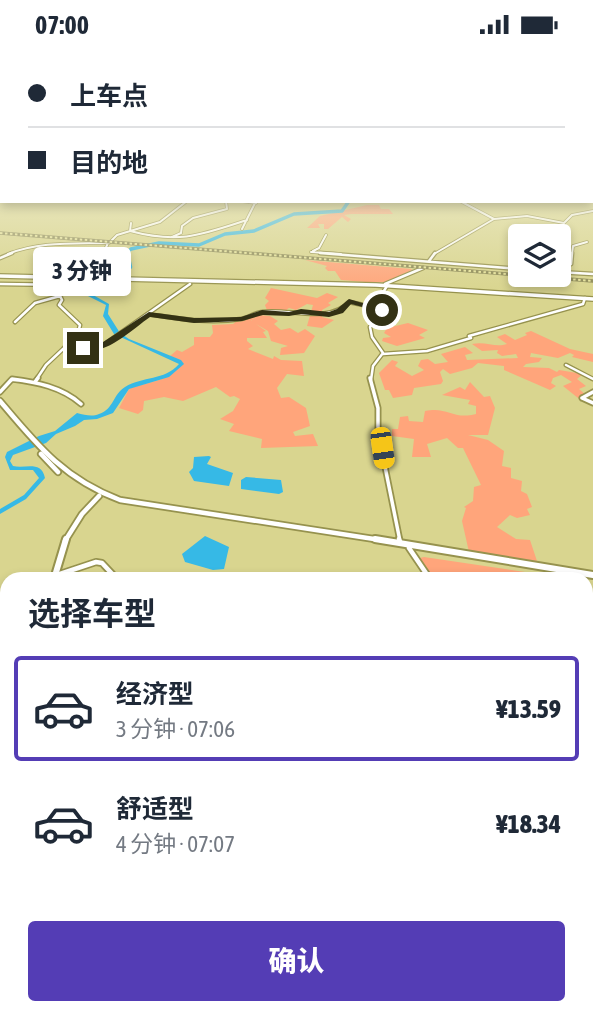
<!DOCTYPE html>
<html lang="zh">
<meta charset="utf-8">
<style>
body{margin:0;font-family:"Asap Condensed","Noto Sans SC",sans-serif;background:#f2f2f3;color:#1f2937;height:100vh;display:flex;flex-direction:column;font-size:26px;white-space:nowrap}
*{box-sizing:border-box;margin:0}
p{font-size:23px;color:#747a83}
.icon{flex:none;width:38px;height:38px;fill:none;stroke:currentColor;stroke-width:2;stroke-linecap:round;stroke-linejoin:round}
.map{position:relative;flex:1;overflow:hidden}
.drawer{position:absolute;left:0px;top:523px;width:593px;height:443px;display:flex;flex-direction:column;background:#fff;border-radius:21px 21px 0 0;box-shadow:0 4px 10px #0003}
.drawer>*{flex:none}
.top-card{position:absolute;left:0px;top:0px;width:593px;height:154px;box-shadow:0 4px 10px #0003;display:grid;align-content:center;height:154px;padding:0 28px;background:#fff}
.buttons{position:absolute;left:508px;top:175px;display:grid;gap:14px}
.buttons a{display:grid;place-items:center;width:63px;height:63px;border-radius:7px;background:#fff;box-shadow:0 4px 10px #0003;font-size:35px}
.end{position:absolute;width:32px;height:32px;margin:-16px;border:9px solid #333114;background:#fff;box-shadow:0 0 0 4px #fff}
.from{border-radius:50%}
.bubble{position:absolute;height:49px;border-radius:7px;background:#fff;box-shadow:0 4px 10px #0003;font-size:23px;font-weight:800;line-height:49px;text-align:center}
.car{position:absolute;width:21px;height:42px;margin:-21px -10px;border-radius:9px;box-shadow:0 0 5px 2px #0007;background:linear-gradient(#f5c518 24%,#345 0 40%,#f5c518 0 76%,#345 0 86%,#f5c518 0)}
.top-card b{display:flex;align-items:center;gap:24px;height:66px;font-size:26px}
.top-card b+b{border-top:2px solid #e0e1e3}
.top-card i{width:18px;height:18px;background:#1f2937}
ul{padding:0;list-style:none}
li{display:flex;align-items:center;gap:21px;height:105px;margin:0 14px 10px;padding:0 14px;border:4px solid transparent;border-radius:7px}
li div{flex:1}
li b{display:block;font-size:26px}
li em{font-style:normal;font-weight:800}
li.active{border-color:#543db5}
li>.icon{width:63px;height:63px;stroke-width:1.5}
h2{padding:0 28px;font-size:32px;line-height:84px}
.button{display:flex;gap:14px;margin-top:auto;padding:14px 28px}
.button a{flex:1;height:80px;border-radius:7px;background:#543db5;color:#fff;font-size:28px;font-weight:800;line-height:80px;text-align:center}
.status{display:flex;justify-content:space-between;align-items:center;height:49px;padding:0 35px;background:#fff;direction:ltr}
.status svg{height:19px;fill:currentColor}
.map>svg:first-child{display:block}
.green{fill:#ffa57b}
.water{fill:#36b9e6}
.lines{fill:none;stroke-linecap:round;stroke-linejoin:round}
.stream{stroke:#36b9e6;stroke-width:2.5}
.river-far1{stroke:#36b9e6;stroke-width:3.5}
.river{stroke:#36b9e6;stroke-width:4.5}
.minor-far4-casing{stroke:#96924e;stroke-width:3.5}
.minor-far3-casing{stroke:#96924e;stroke-width:5}
.minor-far2-casing{stroke:#96924e;stroke-width:7}
.minor-far1-casing{stroke:#96924e;stroke-width:8}
.minor-casing{stroke:#96924e;stroke-width:9}
.major-far3-casing{stroke:#96924e;stroke-width:6}
.major-far2-casing{stroke:#96924e;stroke-width:8}
.major-far1-casing{stroke:#96924e;stroke-width:10}
.major-casing{stroke:#96924e;stroke-width:11}
.minor-far4{stroke:#fff;stroke-width:2}
.minor-far3{stroke:#fff;stroke-width:2.5}
.minor-far2{stroke:#fff;stroke-width:3.5}
.minor-far1{stroke:#fff;stroke-width:4.5}
.minor{stroke:#fff;stroke-width:5}
.major-far3{stroke:#fff;stroke-width:3.5}
.major-far2{stroke:#fff;stroke-width:4.5}
.major-far1{stroke:#fff;stroke-width:6}
.major{stroke:#fff;stroke-width:8}
.rail-casing{stroke:#8d8a57;stroke-width:3.5}
.rail{stroke:#e6e39b;stroke-width:2;stroke-dasharray:2.5;stroke-linecap:butt}
.route{fill:#333114}
</style>
<div class="status"><b>07:00</b><svg viewBox="0 0 49 12"><path d="M0 12V9h3v3zM5 12V6h3v6zM10 12V3h3v9zM15 12V0h3v12zM26 1h20v11H26zM47 4h2v5h-2z"/></svg></div>
<div class="map">
<svg width="593" height="965" viewBox="0 0 593 965">
<rect width="100%" height="100%" fill="#d9d58f"/>
<path class="green" d="M367,156H379L381,160H389L393,165H351L344,166L351,170L348,173L342,168L328,180H324V175H318L320,179H307L320,167Z
M305,211L412,220C399,240 361,232 341,231L335,222H328L325,219L327,217Z
M271,239L317,249L327,244L338,248L328,254L331,256L322,261V268L334,271L322,279L307,277L313,256L307,255L296,261L289,259L285,262L290,265L268,264L265,256L269,252L265,249Z
M257,266L251,272L258,266L270,267L278,272L274,275L281,281L290,279L298,284L305,280L315,287L304,304L280,306L281,299L288,297L271,292L268,282L256,275L266,282L263,283L267,289H247V292L253,297L248,300L273,310L274,307L281,311L302,312L304,327L287,325L277,339L281,349L289,348L306,359L310,377L293,383L295,387L313,385L318,397L261,399L262,390L229,382L234,375L220,370L233,362L240,350L234,347L230,348L216,338L183,352L164,348L144,352L143,361L138,365L119,359L129,340C148,332 175,333 181,311L170,307L177,301L182,303L194,296V288H210L213,284L212,276L233,275L238,271Z
M408,274L428,281L419,286L425,289L397,297L382,292L383,289L391,288L384,284L387,279Z
M531,282L570,300L593,305V313L572,308L574,306L570,304L558,309L531,304L530,308L542,309L539,313L526,315L523,318L549,319L557,323L559,321L583,325L577,330L586,337L579,340L586,346L578,349L563,337L572,333L561,326L553,329L551,334L556,337L550,341L504,321V317L478,314L472,319L450,325L443,320L440,323L443,332L441,335L414,339L412,346L393,349L389,341H385L379,324L392,311L398,313L395,317L412,327L424,321L418,317L421,311L428,310L435,315L448,313L441,305L465,298L473,304L465,306L467,311L518,309L516,305L502,307L497,304L498,301L482,302L472,295C486,292 495,299 507,295L497,288L505,285L515,291L527,286L525,284Z
M470,333L484,348L490,347L495,359L488,386H468L488,391L504,402L502,417L511,419V429L522,432L521,442L527,445L532,458L527,460L530,466L517,469L510,466L497,478L516,490L530,491L537,512L469,503L462,472L466,459L464,458L473,452L474,438L481,436L463,399H458L447,389L427,395L431,408H412L414,390L392,387V380H398L400,368L408,367L409,372L423,373L425,362C448,357 452,371 476,365V357L468,355L470,351L442,346L460,338L465,341Z
M424,508L552,527L553,530H434L420,509Z
M0,891L7,899V959H14L17,965H0Z
M81,959H342L351,965H79Z"/>
<path class="water" d="M94,233L112,235L96,234L86,242L109,255L108,265L120,284L129,290L181,311L184,315L169,328L129,340L113,364L97,370L84,371L75,377L56,385L46,394L13,406L10,412L13,417C26,420 41,411 45,429L26,450L0,465V460L24,446L39,429L33,421H10L5,408L7,403L39,387L55,382L77,364C85,366 92,368 99,365C114,360 113,345 125,338C143,327 164,332 179,315L114,285L103,267L106,256L82,244Z
M209,407L211,408L207,415L233,424L229,437L194,432L189,423L193,419L194,408Z
M246,428L281,431L283,443L279,445L241,440V431Z
M205,487L229,498L224,520L213,521L185,513L182,505Z"/>
<g class="lines">
<path class="stream" d="M586,957L593,962"/>
<path class="river-far1" d="M125,205L131,200L159,194L199,196L225,185L254,182L294,165L342,162L349,152"/>
<path class="river" d="M103,234L115,232L119,225L130,218L127,204"/>
<defs>
<path id="minor-far4" d="M241,152L256,154
M494,170L527,167L564,174L572,166L593,162
M131,174L130,182C179,195 201,186 247,171
M242,180L256,152
M172,188L181,184L182,177L193,169L227,160L226,152
M313,202L319,199L326,186
M311,203L341,205
M8,205C40,192 75,195 109,194L117,186L160,173L187,152
M103,205L108,194
M434,205L494,170L460,152
M572,205L573,197L587,193"/>
<path id="minor-far3" d="M320,204L520,220
M0,209L12,204
M429,212L435,204
M90,220L106,207L104,204
M558,220L571,215L572,204
M558,223L593,225
M0,235L70,236
M385,235L423,219
M60,247L62,251L59,256L80,276L78,284L63,300
M381,256L382,245L387,237
M383,256L388,260L378,259Z
M149,265C179,270 210,275 241,270C248,269 254,264 262,263C288,259 330,275 349,253L378,259
M15,273L35,254L60,247L75,233
M383,305L427,302L471,289L469,287L583,255L585,249
M566,316L593,330
M11,331H18
M36,331L46,316L63,300L99,299L190,235
M371,331L373,317L383,304L372,288L370,278L382,261"/>
<path id="minor-far2" d="M370,329L378,359V383L400,492
M35,333L38,329
M0,343L12,330C36,333 62,338 81,355
M582,349L593,343
M582,349L593,354"/>
<path id="minor-far1" d="M399,490L400,494
M409,499L430,530
M57,526L96,513L102,514L117,530"/>
<path id="minor" d="M586,704L593,711
M0,768L7,775"/>
<path id="major-far3" d="M0,227L376,236L593,250"/>
<path id="major-far2" d="M0,352C37,396 64,430 120,451L387,492
M41,405L58,423
M65,492L82,465L99,447"/>
<path id="major-far1" d="M375,490L593,526
M54,530L66,490"/>
<path id="major" d="M0,879L7,872"/>
</defs>
<use href="#minor-far4" class="minor-far4-casing"/>
<use href="#minor-far3" class="minor-far3-casing"/>
<use href="#minor-far2" class="minor-far2-casing"/>
<use href="#minor-far1" class="minor-far1-casing"/>
<use href="#minor" class="minor-casing"/>
<use href="#major-far3" class="major-far3-casing"/>
<use href="#major-far2" class="major-far2-casing"/>
<use href="#major-far1" class="major-far1-casing"/>
<use href="#major" class="major-casing"/>
<use href="#minor-far4" class="minor-far4"/>
<use href="#minor-far3" class="minor-far3"/>
<use href="#minor-far2" class="minor-far2"/>
<use href="#minor-far1" class="minor-far1"/>
<use href="#minor" class="minor"/>
<use href="#major-far3" class="major-far3"/>
<use href="#major-far2" class="major-far2"/>
<use href="#major-far1" class="major-far1"/>
<use href="#major" class="major"/>
<defs>
<path id="rail" d="M0,184L593,232"/>
</defs>
<use href="#rail" class="rail-casing"/>
<use href="#rail" class="rail"/>
</g>
<linearGradient id="sky" x2="0" y2="1"><stop stop-color="#61b6e7"/><stop offset="0.44" stop-color="#eeeccd"/><stop offset="1" stop-color="#eeeccd" stop-opacity="0"/></linearGradient>
<rect width="593" height="242" fill="url(#sky)"/>
<path class="route" d="M349,250L386,261L382,263L351,255L343,264L329,268L301,265L289,267L263,266L242,272L194,274L150,268C131,281 102,311 78,299L97,297L149,263L194,269L241,268L262,261L289,263L301,260L329,263L337,260Z"/>
</svg>
<div class="buttons">
<a><svg class="icon" aria-label="layers" viewBox="0 0 24 24"><path d="M12 4l9 5-9 5-9-5zM3 14l9 5 9-5"/></svg></a>
</div>
<i class="end from" style="left:382px;top:261px"></i>
<i class="end" style="left:83px;top:299px"></i>
<div class="bubble" style="left:33px;top:198px;width:98px">3 分钟</div>
<i class="car" style="left:382px;top:399px;rotate:172deg"></i>
<div class="top-card">
<b><i class="from"></i>上车点</b>
<b><i></i>目的地</b>
</div>
<section class="drawer">
<h2>选择车型</h2>
<ul>
<li class="active"><svg class="icon" aria-label="car" viewBox="0 0 24 24"><path d="M5 17H2v-5l4-1 3-4h7l3 4 3 1v5h-3M9 17h6M6 11h13"/><circle cx="7" cy="17" r="2"/><circle cx="17" cy="17" r="2"/></svg><div><b>经济型</b><p>3 分钟 · 07:06</p></div><em>¥13.59</em></li>
<li><svg class="icon" aria-label="car" viewBox="0 0 24 24"><path d="M5 17H2v-5l4-1 3-4h7l3 4 3 1v5h-3M9 17h6M6 11h13"/><circle cx="7" cy="17" r="2"/><circle cx="17" cy="17" r="2"/></svg><div><b>舒适型</b><p>4 分钟 · 07:07</p></div><em>¥18.34</em></li>
</ul>
<div class="button"><a>确认</a></div>
</section>
</div>
